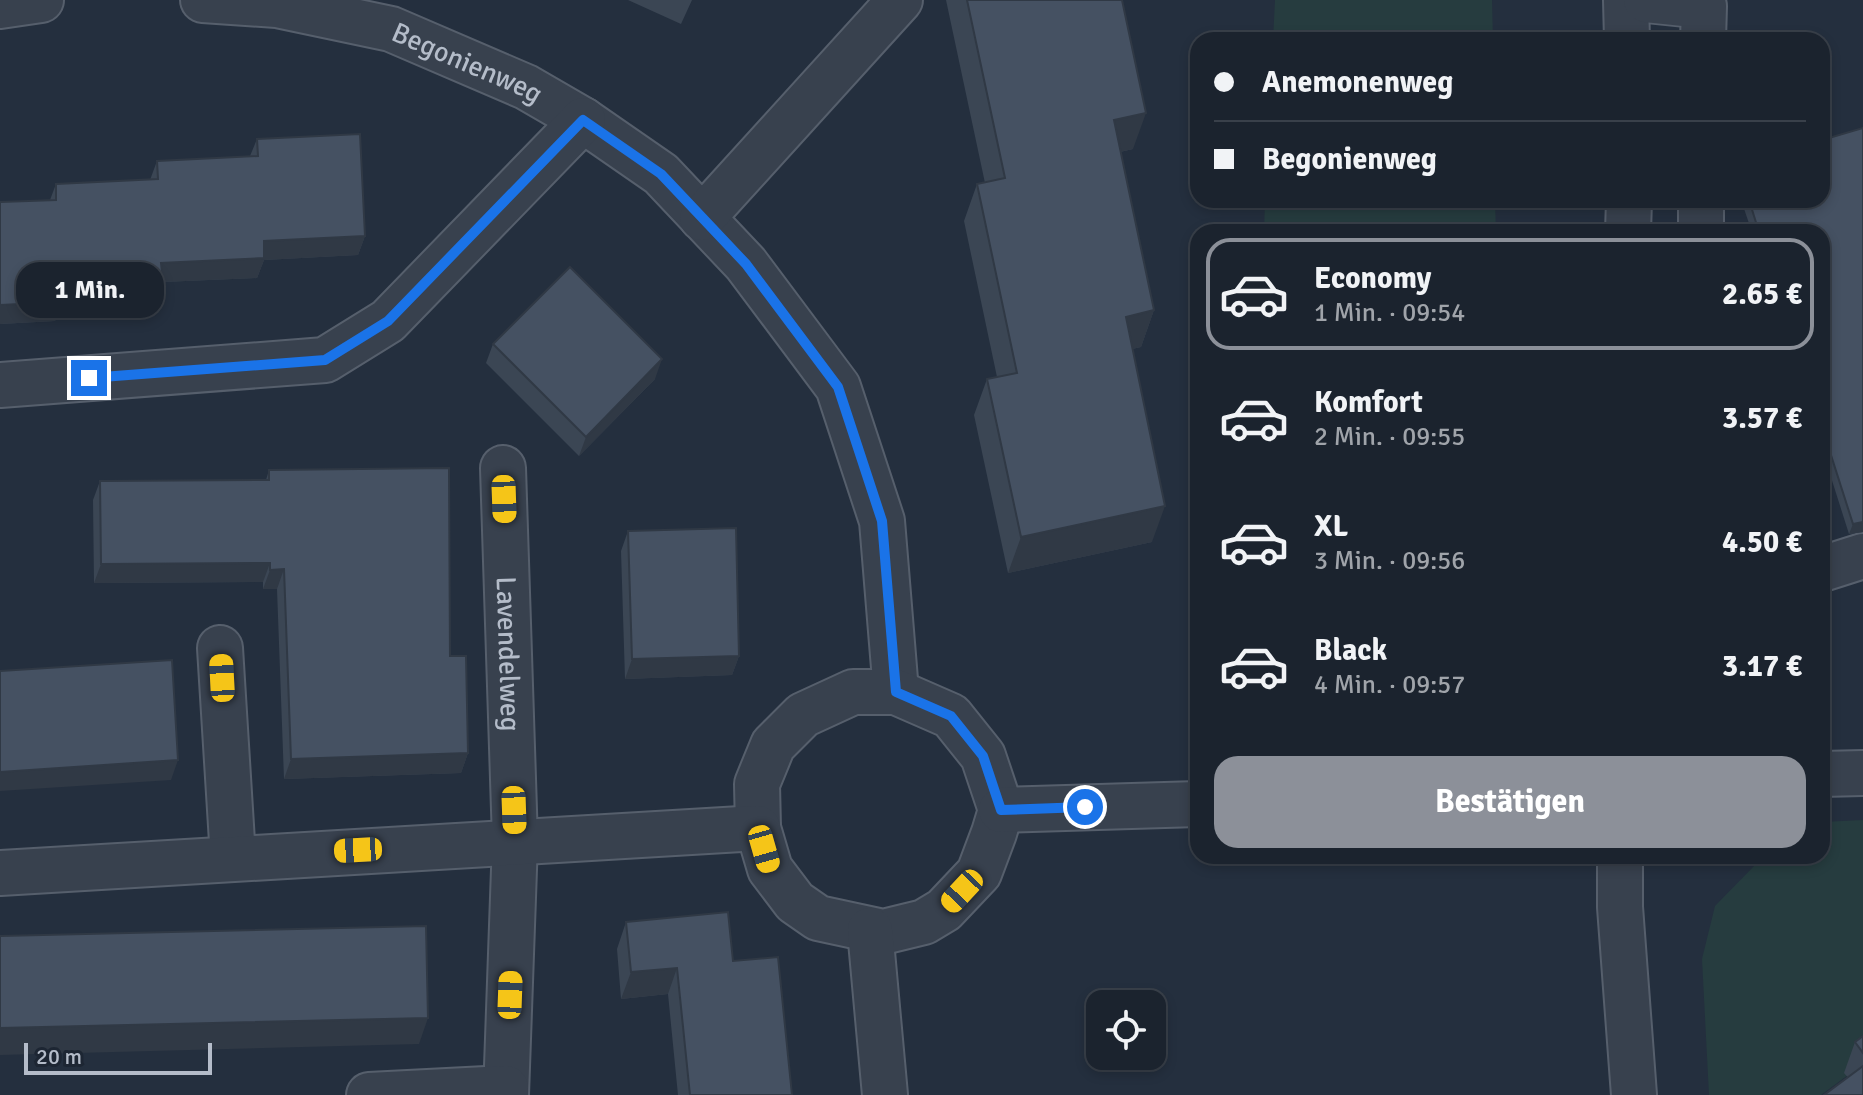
<!DOCTYPE html>
<html lang="de">
<meta charset="utf-8">
<style>
body{margin:0;font-family:Signika,sans-serif;background:#242b36;color:#f1f3f6;height:100vh;display:flex;flex-direction:column;font-size:30px;white-space:nowrap}
*{box-sizing:border-box;margin:0}
p{font-size:26px;color:#a0a4aa}
.icon{flex:none;width:44px;height:44px;fill:none;stroke:currentColor;stroke-width:2;stroke-linecap:round;stroke-linejoin:round}
.map{position:relative;flex:1;overflow:hidden}
.drawer{position:absolute;left:1190px;top:224px;width:640px;height:640px;display:flex;flex-direction:column;background:#1b232e;border-radius:24px;box-shadow:0 4px 12px #0003,0 0 0 2px #39404a}
.drawer>*{flex:none}
.banner{position:absolute;left:1190px;top:32px;width:640px;height:176px;border-radius:24px;box-shadow:0 4px 12px #0003,0 0 0 2px #39404a;display:grid;align-content:center;height:176px;padding:0 24px;background:#1b232e}
.buttons{position:absolute;left:1086px;top:990px;display:grid;gap:16px}
.buttons a{display:grid;place-items:center;width:80px;height:80px;border-radius:16px;background:#1b232e;box-shadow:0 4px 12px #0003,0 0 0 2px #39404a;font-size:40px}
.scale{position:absolute;left:24px;bottom:20px;width:188px;box-sizing:border-box;padding-left:8px;border:4px solid #b4bcc9;border-top:0;font-size:22px;line-height:28px;white-space:nowrap;color:#b4bcc9;-webkit-text-stroke:6px #1d2633;paint-order:stroke}
.end{position:absolute;width:36px;height:36px;margin:-18px;border:10px solid #1a73e8;background:#fff;box-shadow:0 0 0 4px #fff}
.from{border-radius:50%}
.bubble{position:absolute;height:56px;border-radius:24px;background:#1b232e;box-shadow:0 4px 12px #0003,0 0 0 2px #39404a;font-size:26px;font-weight:700;line-height:56px;text-align:center}
.car{position:absolute;width:24px;height:48px;margin:-24px -12px;border-radius:10px;box-shadow:0 0 6px 2px #0007;background:linear-gradient(#f5c518 24%,#345 0 40%,#f5c518 0 76%,#345 0 86%,#f5c518 0)}
.banner b{display:flex;align-items:center;gap:28px;height:76px;font-size:30px}
.banner b+b{border-top:2px solid #39404a}
.banner i{width:20px;height:20px;background:#f1f3f6}
ul{padding:14px 0 0;list-style:none}
li{display:flex;align-items:center;gap:24px;height:112px;margin:0 16px 12px;padding:0 8px;border:4px solid transparent;border-radius:24px}
li div{flex:1}
li b{display:block;font-size:30px}
li em{font-style:normal;font-weight:700}
li.selected{border-color:#8c9099}
li>.icon{width:72px;height:72px;stroke-width:1.5}
.action{display:flex;gap:16px;margin-top:auto;padding:16px 24px}
.action a{flex:1;height:92px;border-radius:24px;background:#8c9099;color:#fff;font-size:32px;font-weight:700;line-height:92px;text-align:center}
.map>svg:first-child{display:block}
.green{fill:#263c3f}
.lines{fill:none;stroke-linecap:round;stroke-linejoin:round}
.minor-casing{stroke:#565f6c;stroke-width:48}
.minor{stroke:#38414e;stroke-width:44}
.wall{fill:#3b4654}
.shaded-wall{fill:#303945}
.building{fill:#455162;stroke:#303945;stroke-width:2}
.route{stroke:#1a73e8;stroke-width:10}
.labels{text-anchor:middle;stroke-width:8;stroke-linejoin:round;paint-order:stroke}
.street-label{font-size:28px;fill:#b4bcc9;stroke:#1d2633}
</style>
<div class="map">
<svg width="1863" height="1095" viewBox="0 0 1863 1095">
<rect width="100%" height="100%" fill="#242f3e"/>
<path class="green" d="M1275,0H1492L1493,40H1273Z
M1265,200H1495L1496,232H1264Z
M1863,820V1064L1821,1095H1709L1702,959L1715,906L1757,863L1767,856H1822V822Z"/>
<g class="lines">
<defs>
<g id="minor">
<path id="s1" d="M203,0L277,5L391,29L526,87L583,120L661,174L746,264L838,387L882,521L896,692"/>
<path d="M1626,0L1627,40"/>
<path d="M1646,0L1704,6L1703,40"/>
<path d="M0,6L41,0"/>
<path d="M702,218L900,0"/>
<path d="M1628,232L1629,200"/>
<path d="M1701,232V200"/>
<path d="M0,385L325,360L388,321L583,120"/>
<path id="s2" d="M503,468L515,841L506,1095"/>
<path d="M1822,569L1863,556"/>
<path d="M220,648L233,858"/>
<path d="M853,692H896L951,716L983,756L1001,810L994,833L979,873L944,910L924,922L883,932L818,918L795,902L770,869L758,828L757,784L773,745L803,715Z"/>
<path d="M1822,774L1863,773"/>
<path d="M1001,810L1198,804"/>
<path d="M1620,856V907L1634,1095"/>
<path d="M0,873L758,828"/>
<path d="M870,930L885,1095"/>
<path d="M369,1095L506,1088"/>
</g>
</defs>
<use href="#minor" class="minor-casing"/>
<use href="#minor" class="minor"/>
</g>
<path class="wall" d="M628,0H692L681,24Z
M946,0H1122L1133,149L1120,152L1154,310L1141,347L1132,349L1152,542L1008,573L974,415L987,379L997,377L964,221L977,184L985,183Z
M257,139L365,236L358,255L264,260L257,278L162,282L156,301L61,304L55,321L0,324V202L50,200L56,184L150,180L157,161L250,156Z
M1741,200H1822L1863,532L1849,534L1822,449V232H1752Z
M493,344L655,379L579,456L486,363Z
M269,470L450,656L468,753L461,773L284,779L277,589H263V582L94,583L93,500L100,481L266,480Z
M628,531L739,656L732,675L625,679L621,551Z
M626,922L733,961L792,1095H678L668,994L621,999L617,949Z
M1863,1036V1095L1844,1073L1855,1042Z"/>
<path class="shaded-wall" d="M1146,113L1133,149L1100,156L1114,120Z
M365,236L358,255L264,260L257,278L162,282L156,301L61,304L55,321L0,324V305L61,285L264,241Z
M1154,310L1141,347L1113,353L1126,317Z
M662,359L655,379L579,456L586,437Z
M1165,506L1152,542L1008,573L1021,537Z
M1863,522V532L1849,534L1853,524Z
M270,563L263,582L94,583L101,564Z
M284,569L277,589H263L270,570Z
M739,656L732,675L625,679L632,659Z
M468,753L461,773L284,779L291,759Z
M178,760L171,780L0,791V772Z
M677,968L668,994L621,999L631,972Z
M428,1018L419,1044L0,1055V1028Z"/>
<path class="building" d="M967,0H1122L1146,113L1114,120L1154,310L1126,317L1165,506L1021,537L987,379L1017,373L977,184L1005,178Z
M1863,128V522L1853,524L1822,427V232H1759L1749,200H1822V140Z
M360,134L365,236L264,241V258L161,263L163,281L61,285L62,302L0,305V202L56,200V184L158,179L157,161L258,156L257,139Z
M570,267L662,359L586,437L493,344Z
M449,468L450,656H466L468,753L291,759L284,569L270,570V563L101,564L100,481L269,480V470Z
M736,528L739,656L632,659L628,531Z
M172,660L178,760L0,772V671Z
M728,912L733,961L778,957L792,1095H690L677,968L631,972L626,922Z
M426,926L428,1018L0,1028V936Z
M1863,1036V1053L1855,1042Z
M1863,1066V1095H1824Z"/>
<g class="lines">
<path class="route" d="M89,378L325,360L388,321L583,120L661,174L746,264L838,387L882,521L896,692L951,716L983,756L1001,810L1085,807"/>
</g>
<g class="labels">
<g class="street-label">
<text dy="10" stroke="none"><textPath href="#s1" startOffset="274">Begonienweg</textPath></text>
<text dy="10" stroke="none"><textPath href="#s2" startOffset="186">Lavendelweg</textPath></text>
</g>
</g>
</svg>
<div class="buttons">
<a><svg class="icon" aria-label="locate" viewBox="0 0 24 24"><circle cx="12" cy="12" r="6"/><path d="M12 2v4M12 18v4M2 12h4M18 12h4"/></svg></a>
</div>
<div class="scale">20 m</div>
<i class="end from" style="left:1085px;top:807px"></i>
<i class="end" style="left:89px;top:378px"></i>
<div class="bubble" style="left:16px;top:262px;width:148px">1 Min.</div>
<i class="car" style="left:504px;top:499px;rotate:178deg"></i>
<i class="car" style="left:222px;top:678px;rotate:357deg"></i>
<i class="car" style="left:514px;top:810px;rotate:178deg"></i>
<i class="car" style="left:764px;top:849px;rotate:164deg"></i>
<i class="car" style="left:358px;top:850px;rotate:267deg"></i>
<i class="car" style="left:962px;top:891px;rotate:223deg"></i>
<i class="car" style="left:510px;top:995px;rotate:2deg"></i>
<div class="banner">
<b><i class="from"></i>Anemonenweg</b>
<b><i></i>Begonienweg</b>
</div>
<section class="drawer">
<ul>
<li class="selected"><svg class="icon" aria-label="car" viewBox="0 0 24 24"><path d="M5 17H2v-5l4-1 3-4h7l3 4 3 1v5h-3M9 17h6M6 11h13"/><circle cx="7" cy="17" r="2"/><circle cx="17" cy="17" r="2"/></svg><div><b>Economy</b><p>1 Min. · 09:54</p></div><em>2.65 €</em></li>
<li><svg class="icon" aria-label="car" viewBox="0 0 24 24"><path d="M5 17H2v-5l4-1 3-4h7l3 4 3 1v5h-3M9 17h6M6 11h13"/><circle cx="7" cy="17" r="2"/><circle cx="17" cy="17" r="2"/></svg><div><b>Komfort</b><p>2 Min. · 09:55</p></div><em>3.57 €</em></li>
<li><svg class="icon" aria-label="car" viewBox="0 0 24 24"><path d="M5 17H2v-5l4-1 3-4h7l3 4 3 1v5h-3M9 17h6M6 11h13"/><circle cx="7" cy="17" r="2"/><circle cx="17" cy="17" r="2"/></svg><div><b>XL</b><p>3 Min. · 09:56</p></div><em>4.50 €</em></li>
<li><svg class="icon" aria-label="car" viewBox="0 0 24 24"><path d="M5 17H2v-5l4-1 3-4h7l3 4 3 1v5h-3M9 17h6M6 11h13"/><circle cx="7" cy="17" r="2"/><circle cx="17" cy="17" r="2"/></svg><div><b>Black</b><p>4 Min. · 09:57</p></div><em>3.17 €</em></li>
</ul>
<div class="action"><a>Bestätigen</a></div>
</section>
</div>
